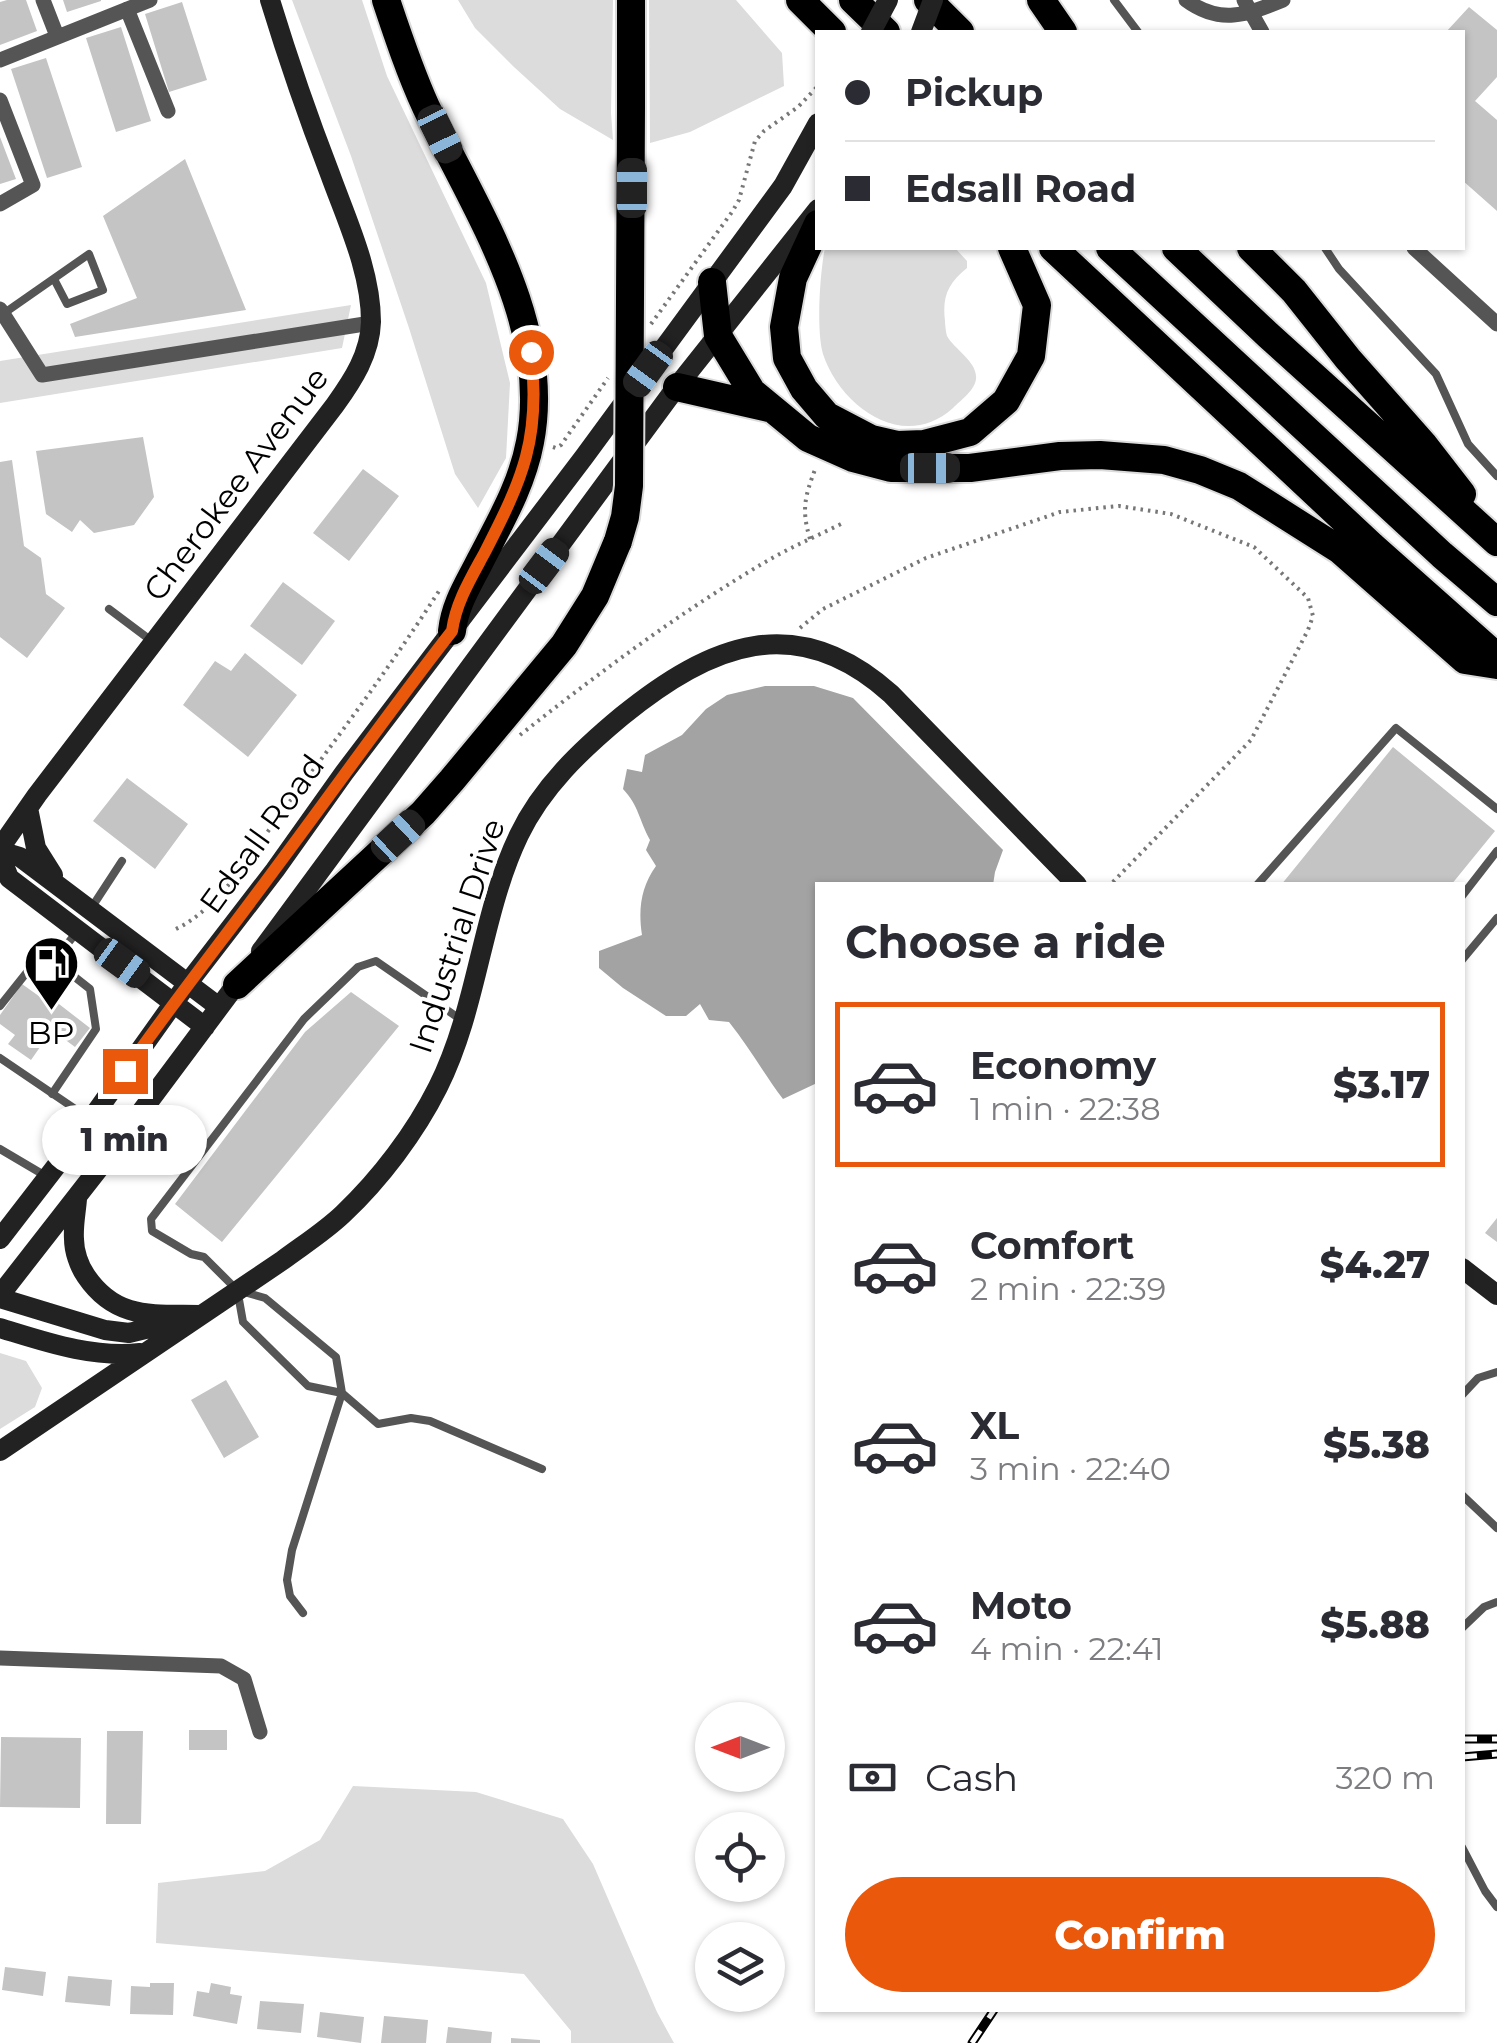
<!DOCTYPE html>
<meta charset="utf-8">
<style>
body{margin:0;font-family:Montserrat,sans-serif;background:#f2f2f3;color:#2b2b33;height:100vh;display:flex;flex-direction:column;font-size:38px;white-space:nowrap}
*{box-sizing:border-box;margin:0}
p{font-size:32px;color:#7c7c81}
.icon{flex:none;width:55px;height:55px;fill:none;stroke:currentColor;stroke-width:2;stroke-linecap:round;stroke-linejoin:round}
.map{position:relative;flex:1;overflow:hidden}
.side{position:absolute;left:815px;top:882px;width:650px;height:1130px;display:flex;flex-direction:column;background:#fff;border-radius:0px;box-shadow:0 2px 8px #0004}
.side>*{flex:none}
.top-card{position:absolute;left:815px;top:30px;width:650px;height:220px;border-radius:0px;box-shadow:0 2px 8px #0004;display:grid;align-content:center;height:220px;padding:0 30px;background:#fff}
.needle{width:65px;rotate:270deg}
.fabs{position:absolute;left:695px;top:1702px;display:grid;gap:20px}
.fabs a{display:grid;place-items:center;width:90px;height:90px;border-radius:50%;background:#fff;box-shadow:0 2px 8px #0004;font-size:50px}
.end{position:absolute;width:45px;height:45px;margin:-22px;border:12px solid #ea580c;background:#fff;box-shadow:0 0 0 5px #fff}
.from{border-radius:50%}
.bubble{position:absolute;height:70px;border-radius:35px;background:#fff;box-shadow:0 2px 8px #0004;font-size:32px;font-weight:800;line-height:70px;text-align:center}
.car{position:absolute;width:30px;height:60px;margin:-30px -15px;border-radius:12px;box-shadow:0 0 8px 2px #0007;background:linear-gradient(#222 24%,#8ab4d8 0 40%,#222 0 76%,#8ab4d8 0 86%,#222 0)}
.top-card b{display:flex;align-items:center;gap:35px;height:95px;font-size:38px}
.top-card b+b{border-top:2px solid #e1e1e2}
.top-card i{width:25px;height:25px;background:#2b2b33}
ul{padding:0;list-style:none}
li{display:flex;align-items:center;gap:30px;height:165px;margin:0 20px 15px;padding:0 10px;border:5px solid transparent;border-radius:0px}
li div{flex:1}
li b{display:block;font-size:38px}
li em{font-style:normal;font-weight:800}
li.selected{border-color:#ea580c}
li>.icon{width:90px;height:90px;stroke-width:1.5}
h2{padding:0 30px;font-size:45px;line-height:120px}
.pay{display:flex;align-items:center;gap:25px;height:110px;padding:0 30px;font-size:38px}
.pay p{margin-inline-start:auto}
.primary-button{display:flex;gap:20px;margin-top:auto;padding:20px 30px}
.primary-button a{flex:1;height:115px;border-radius:60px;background:#ea580c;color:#fff;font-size:40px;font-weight:800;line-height:115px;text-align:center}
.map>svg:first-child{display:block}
.green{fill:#dcdcdc}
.water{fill:#a3a3a3}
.building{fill:#c4c4c4}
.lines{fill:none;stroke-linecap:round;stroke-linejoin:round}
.highway-casing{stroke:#dbdbdb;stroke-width:32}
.path{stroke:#777;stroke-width:4;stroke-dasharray:2.5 5;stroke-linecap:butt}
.lane{stroke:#555;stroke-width:8}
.street{stroke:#555;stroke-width:15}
.secondary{stroke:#222;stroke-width:20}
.highway{stroke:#000;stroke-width:28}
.rail-casing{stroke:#000;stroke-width:9}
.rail{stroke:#fff;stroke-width:5;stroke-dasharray:15;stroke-linecap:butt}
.highway-bridge-casing{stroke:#dbdbdb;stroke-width:32;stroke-linecap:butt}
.secondary-bridge{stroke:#222;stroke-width:20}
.highway-bridge{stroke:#000;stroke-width:28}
.route{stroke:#ea580c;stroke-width:12}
.labels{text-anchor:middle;stroke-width:8;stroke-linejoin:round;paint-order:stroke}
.street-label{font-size:32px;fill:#000;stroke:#fff}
.poi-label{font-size:32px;fill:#000;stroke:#fff}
</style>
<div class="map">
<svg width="1497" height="2043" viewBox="0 0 1497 2043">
<rect width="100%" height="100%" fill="#fff"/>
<path class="green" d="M292,0H362L387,76L486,283L510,383L506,458L478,508L455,474L409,328L351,156Z
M458,0H613L611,113L613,140L560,109L514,67L475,28Z
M649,0H736L782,53L784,86L690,132L650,143Z
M825,248H955L967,261V268C948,283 942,297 945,321C945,324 946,333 947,336C954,349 978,362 976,379C975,390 961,400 953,408C903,453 840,406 823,354C816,331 820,271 825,248Z
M351,305L342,348L0,403V361Z
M0,1353L26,1361L42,1388L35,1407L0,1429Z
M353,1786L476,1792L563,1819L593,1864L657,2012L674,2043H571V2031L524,1974L156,1943L158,1883L265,1871L320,1840Z"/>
<path class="water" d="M765,686H814L853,698L1003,850L995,872L993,885H818L817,1083L783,1099C764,1074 749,1047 729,1022L709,1020L700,1004L686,1016H666L623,988L599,968V951L642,935C638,909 641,887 656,866L646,850L650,840C639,820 639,806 623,789L627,769L642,772L645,755L682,735L706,709L727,695Z"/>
<path class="building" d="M7,0H26L37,31L0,45V2Z
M63,0H101V1L67,12Z
M182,2L207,80L169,92L145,14Z
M1469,7L1497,30V77L1475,101L1497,120V211L1462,180V32H1446Z
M121,27L151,121L116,132L86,38Z
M46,58L82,167L47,178L11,69Z
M0,137L16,179L0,184Z
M185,159L246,310L75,337L70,324L137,298L103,216Z
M143,437L154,497L134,525L94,533L80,520L72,532L46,514L36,451Z
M12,460L24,546L41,558L46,594L65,608L27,658L0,637V462Z
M363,469L399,496L349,561L313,533Z
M283,582L335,621L302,665L250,626Z
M245,653L297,695L248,757L183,705L215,661L231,671Z
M1393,747L1495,831L1451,885H1281Z
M127,778L188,824L155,869L93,821Z
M22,984L43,999L46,994L90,1028L75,1047L52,1030L31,1060L8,1044L15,1035L0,1024V1015Z
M351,992L399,1026L222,1242L175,1204L305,1032Z
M1497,1218V1242L1485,1233Z
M226,1380L259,1437L224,1458L191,1400Z
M189,1730H227V1750H189Z
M107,1731H143L141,1824H106Z
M1,1737L81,1738L80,1808L0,1807Z
M5,1967L46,1972L43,1996L2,1990Z
M68,1976L112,1980L110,2006L65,2002Z
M150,1983H174L173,2015L130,2014L131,1986L150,1987Z
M211,1983L231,1987L230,1994L242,1996L237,2024L193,2016L197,1991L209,1993Z
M260,2001L304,2004L301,2033L257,2029Z
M320,2012L364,2017L361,2043L317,2037Z
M384,2016L428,2020L426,2043H381Z
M448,2027L492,2032L491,2043H446Z
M511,2038L540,2040V2043H511Z"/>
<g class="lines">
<defs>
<path id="highway" d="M386,0C398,36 410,72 426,107C475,209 553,324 530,442C522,485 500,522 480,561C468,585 455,604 452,631
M631,0V109
M800,0L832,32
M853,0L886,32
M928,0L960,32
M1041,0L1063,32
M818,224L793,278L784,327L787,358L804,389L827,416L871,439L897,445L924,444L970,432L1006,401L1031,356L1037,305L1012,248
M1053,248L1372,546L1497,657
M1110,248L1442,555L1497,602
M1176,248L1268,335L1497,542
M1251,248L1294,291L1348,359L1424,445L1462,494
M712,282L718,336L752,392L808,438L853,458L891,468H970L1060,456L1100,455L1164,460L1200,470L1239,486L1340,550L1465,660L1497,665
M677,387L769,408
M237,985L423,813L452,780L564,645L595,596L618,541"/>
</defs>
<use href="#highway" class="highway-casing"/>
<path class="path" d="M651,324L732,212L739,200L755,141L764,131L798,107L818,86
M553,447L556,448L561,445L608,378
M810,539C801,509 805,496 816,467
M800,628L823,609L926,558L1060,512L1119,506L1171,514L1254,547L1308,598L1313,616L1308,630L1251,740L1110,885
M520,735C599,673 680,612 767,561C791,547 817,536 843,523
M176,929C221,907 250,855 279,816C334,742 389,669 439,591"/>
<path class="lane" d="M1114,0L1138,32
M1325,248L1339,269L1436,374L1468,444L1497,476
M3,314L89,254L103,290L67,304L54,279
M109,609L153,642
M1257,885L1396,728L1497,809
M1462,896L1497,851
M90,910L122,861
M1462,960L1497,918
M54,961L76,933
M0,1006L43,952L90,989L96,1029L52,1094
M0,1058L87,1117
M0,1149L44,1175
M238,1294L243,1322L308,1386L342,1393L378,1424L411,1418L430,1421L542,1469
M1462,1395L1478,1378L1497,1372
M1462,1495L1497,1528
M303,1613L290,1596L287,1580L292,1550L342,1393L336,1357L265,1298L237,1290L204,1257L191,1254L152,1231L151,1219L304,1019L358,967L376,961L460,1019
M1462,1628L1484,1607L1497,1602
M1462,1847L1485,1891L1497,1907"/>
<path class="street" d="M43,0L57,36
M1186,0C1220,25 1246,15 1283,0
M1244,0L1262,32
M127,9L168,111
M0,60L150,0
M0,100L33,185L0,204
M1414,248L1497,324
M0,309L42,375L371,323
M0,1658L221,1666L244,1679L260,1732"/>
<path class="secondary" d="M28,808L36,848L53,875
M0,848L37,795L335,405C353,380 370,354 371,322C371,271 347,221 330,174C308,117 288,59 270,0
M0,851L20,857L219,1007
M0,855L9,878L205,1027
M261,951L675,389L818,209
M77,1199C76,1212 73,1226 74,1239C74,1251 79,1266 86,1276C116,1320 152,1314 200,1315
M0,1239L74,1143L188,983L275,870L344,773L584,457L783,186L818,123
M1462,1268L1497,1295
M0,1295L103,1163L244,974
M0,1298L105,1330L129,1333L179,1321
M0,1328C46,1342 91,1358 140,1353
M0,1451L283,1260C303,1245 324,1232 343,1214C380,1179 415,1133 438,1087C478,1007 481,914 519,835C542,787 581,750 622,716C711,644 796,609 891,694L1077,885"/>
<use href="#highway" class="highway"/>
<defs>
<path id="rail" d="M1462,1739H1497
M1462,1757L1497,1754
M972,2043L994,2010"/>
</defs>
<use href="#rail" class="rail-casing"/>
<use href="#rail" class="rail"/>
<defs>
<path id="highway-bridge" d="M618,541L625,517L629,486L631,109"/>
</defs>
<use href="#highway-bridge" class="highway-bridge-casing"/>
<path class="secondary-bridge" d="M871,32L888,0
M921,32L933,0"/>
<use href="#highway-bridge" class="highway-bridge"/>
</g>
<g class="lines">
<path class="route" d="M125,1071C173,1003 225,937 275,869C334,790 391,709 452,631C456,602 471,578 485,552C523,478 541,438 531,352"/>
</g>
<defs>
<symbol id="fuel-pin" viewBox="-11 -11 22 30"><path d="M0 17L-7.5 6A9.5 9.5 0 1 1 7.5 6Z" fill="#000" stroke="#fff"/><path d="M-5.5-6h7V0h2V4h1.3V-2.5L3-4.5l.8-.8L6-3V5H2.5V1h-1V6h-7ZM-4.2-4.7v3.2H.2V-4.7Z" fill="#fff"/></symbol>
</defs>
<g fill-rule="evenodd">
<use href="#fuel-pin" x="20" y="932" width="63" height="86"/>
</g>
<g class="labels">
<g class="street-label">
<text transform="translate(236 484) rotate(-53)" y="11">Cherokee Avenue</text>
<text transform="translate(262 834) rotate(-54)" y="11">Edsall Road</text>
<text transform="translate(457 936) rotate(-72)" y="11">Industrial Drive</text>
</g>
<g class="poi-label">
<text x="51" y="1044">BP</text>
</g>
</g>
</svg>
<div class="fabs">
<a><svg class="needle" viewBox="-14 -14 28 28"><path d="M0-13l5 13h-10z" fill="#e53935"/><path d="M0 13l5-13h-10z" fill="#7c7c81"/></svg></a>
<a><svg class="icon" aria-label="locate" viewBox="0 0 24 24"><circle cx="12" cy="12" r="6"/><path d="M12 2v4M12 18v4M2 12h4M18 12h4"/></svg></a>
<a><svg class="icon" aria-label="layers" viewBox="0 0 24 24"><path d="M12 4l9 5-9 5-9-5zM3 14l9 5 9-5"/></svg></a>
</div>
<i class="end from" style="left:531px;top:352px"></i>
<i class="end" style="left:125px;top:1071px"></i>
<div class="bubble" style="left:42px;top:1105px;width:165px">1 min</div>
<i class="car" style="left:440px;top:134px;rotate:154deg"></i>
<i class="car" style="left:632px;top:188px;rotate:0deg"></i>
<i class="car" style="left:648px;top:369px;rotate:216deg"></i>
<i class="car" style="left:930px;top:468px;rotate:90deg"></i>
<i class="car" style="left:544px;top:566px;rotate:37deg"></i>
<i class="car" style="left:398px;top:836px;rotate:47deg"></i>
<i class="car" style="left:122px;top:963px;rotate:126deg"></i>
<div class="top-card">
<b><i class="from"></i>Pickup</b>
<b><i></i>Edsall Road</b>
</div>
<section class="side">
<h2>Choose a ride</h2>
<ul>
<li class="selected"><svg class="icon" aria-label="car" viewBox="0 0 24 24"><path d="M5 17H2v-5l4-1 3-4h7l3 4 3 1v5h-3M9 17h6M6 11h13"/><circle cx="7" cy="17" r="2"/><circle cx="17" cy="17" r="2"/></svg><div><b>Economy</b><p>1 min · 22:38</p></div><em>$3.17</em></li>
<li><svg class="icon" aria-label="car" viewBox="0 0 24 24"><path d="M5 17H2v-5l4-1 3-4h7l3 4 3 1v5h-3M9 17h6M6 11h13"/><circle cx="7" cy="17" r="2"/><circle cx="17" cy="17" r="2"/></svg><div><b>Comfort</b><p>2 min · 22:39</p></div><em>$4.27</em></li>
<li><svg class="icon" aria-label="car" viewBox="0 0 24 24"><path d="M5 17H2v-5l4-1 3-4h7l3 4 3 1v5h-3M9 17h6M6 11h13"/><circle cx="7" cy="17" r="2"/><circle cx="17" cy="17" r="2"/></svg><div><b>XL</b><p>3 min · 22:40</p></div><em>$5.38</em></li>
<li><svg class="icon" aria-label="car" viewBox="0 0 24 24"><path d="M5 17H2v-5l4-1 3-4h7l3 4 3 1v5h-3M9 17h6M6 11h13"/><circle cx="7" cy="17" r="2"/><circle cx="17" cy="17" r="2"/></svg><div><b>Moto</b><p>4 min · 22:41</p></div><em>$5.88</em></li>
</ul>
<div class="pay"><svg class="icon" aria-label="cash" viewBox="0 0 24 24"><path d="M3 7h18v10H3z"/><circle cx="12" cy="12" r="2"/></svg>Cash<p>320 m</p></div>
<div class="primary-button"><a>Confirm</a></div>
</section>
</div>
